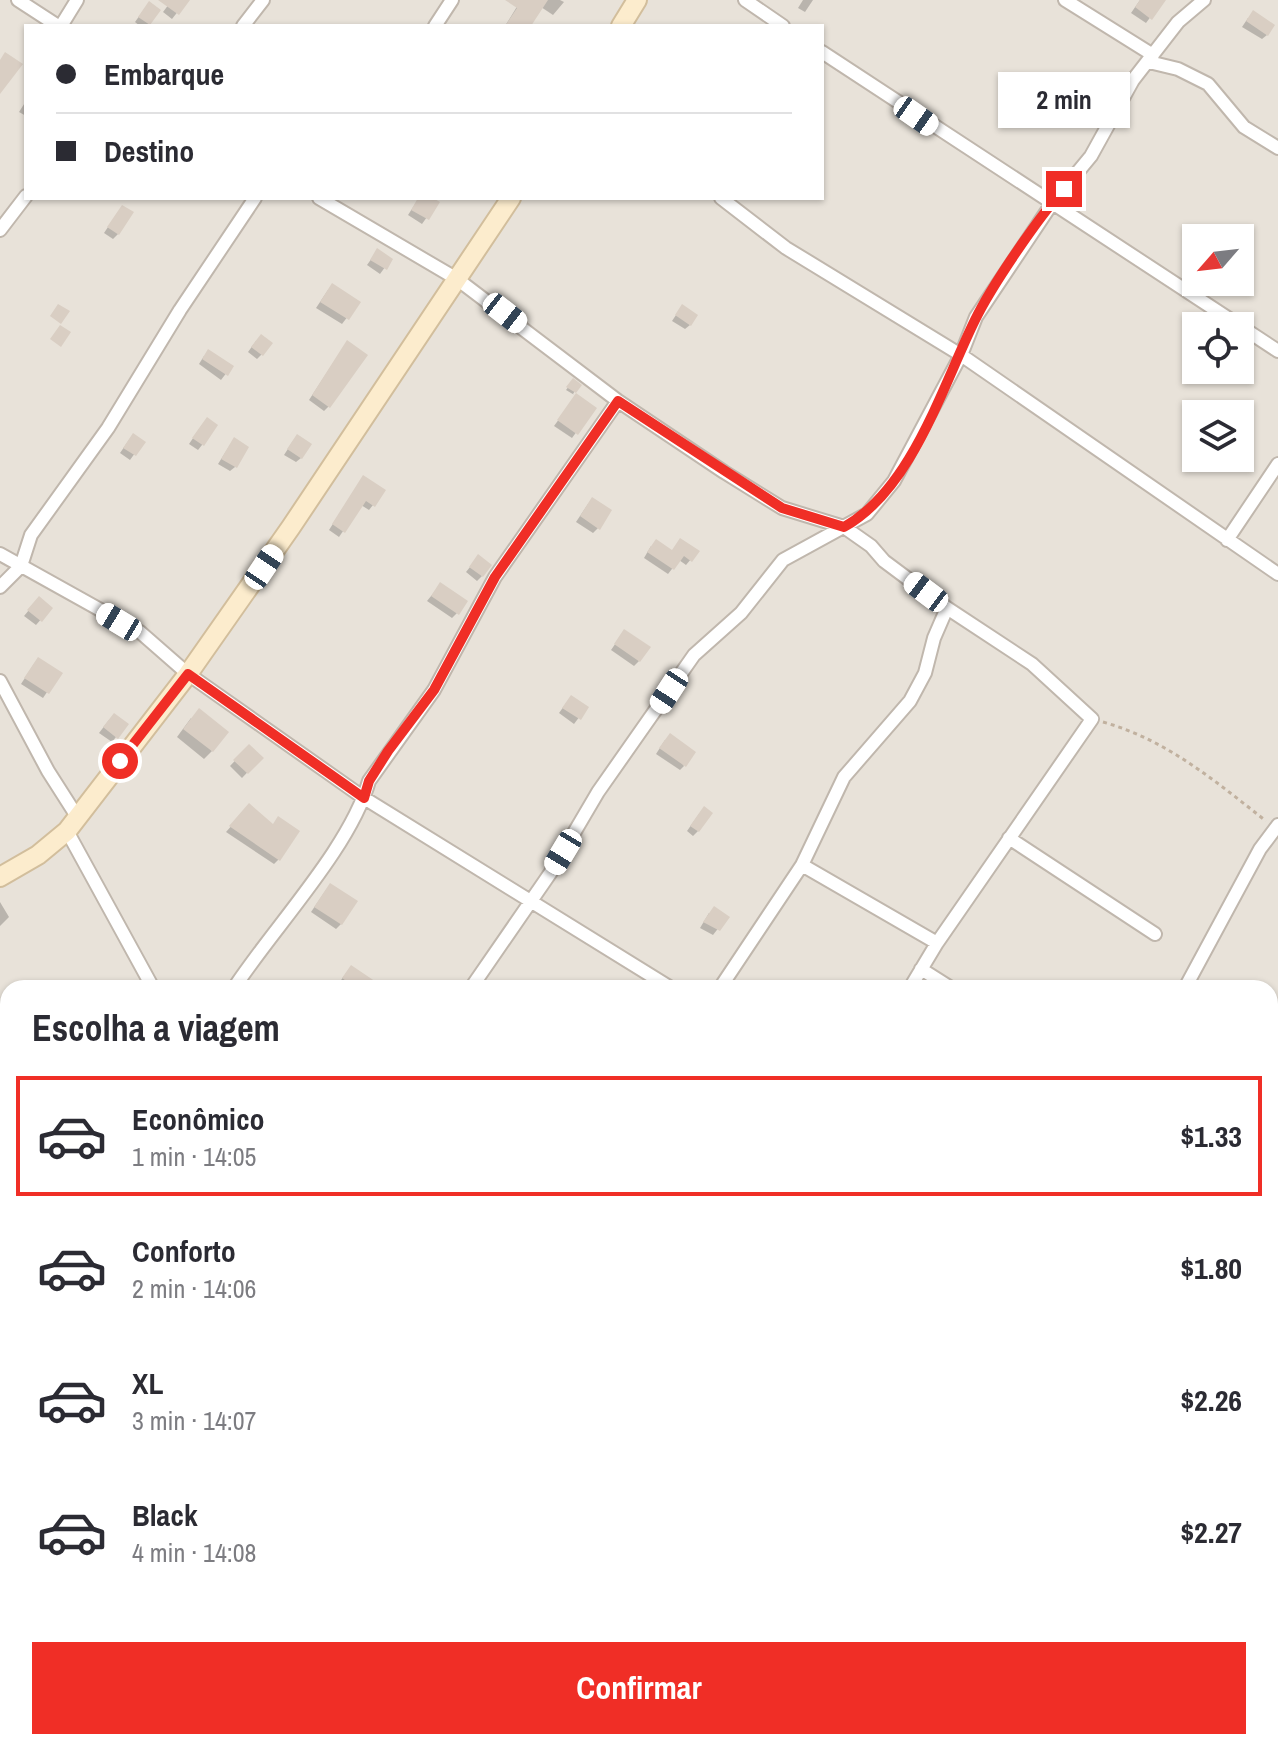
<!DOCTYPE html>
<html lang="pt">
<meta charset="utf-8">
<style>
body{margin:0;font-family:"Archivo Narrow",sans-serif;background:#f7f7f7;color:#2b2b33;height:100vh;display:flex;flex-direction:column;font-size:30px;white-space:nowrap}
*{box-sizing:border-box;margin:0}
p{font-size:26px;color:#7c7c81}
.icon{flex:none;width:44px;height:44px;fill:none;stroke:currentColor;stroke-width:2;stroke-linecap:round;stroke-linejoin:round}
.map{position:relative;flex:1;overflow:hidden}
.details{position:absolute;left:0px;top:980px;width:1278px;height:770px;display:flex;flex-direction:column;background:#fff;border-radius:24px 24px 0 0;box-shadow:0 2px 6px #0004}
.details>*{flex:none}
.guide{position:absolute;left:24px;top:24px;width:800px;height:176px;border-radius:0px;box-shadow:0 2px 6px #0004;display:grid;align-content:center;height:176px;padding:0 32px;background:#fff}
.needle{width:52px;rotate:242deg}
.controls{position:absolute;left:1182px;top:224px;display:grid;gap:16px}
.controls a{display:grid;place-items:center;width:72px;height:72px;border-radius:0px;background:#fff;box-shadow:0 2px 6px #0004;font-size:40px}
.end{position:absolute;width:36px;height:36px;margin:-18px;border:10px solid #f02e26;background:#fff;box-shadow:0 0 0 4px #fff}
.from{border-radius:50%}
.bubble{position:absolute;height:56px;border-radius:0px;background:#fff;box-shadow:0 2px 6px #0004;font-size:26px;font-weight:700;line-height:56px;text-align:center}
.car{position:absolute;width:24px;height:48px;margin:-24px -12px;border-radius:10px;box-shadow:0 0 6px 2px #0007;background:linear-gradient(#fff 24%,#345 0 40%,#fff 0 76%,#345 0 86%,#fff 0)}
.guide b{display:flex;align-items:center;gap:28px;height:76px;font-size:30px}
.guide b+b{border-top:2px solid #e1e1e2}
.guide i{width:20px;height:20px;background:#2b2b33}
ul{padding:0;list-style:none}
li{display:flex;align-items:center;gap:24px;height:120px;margin:0 16px 12px;padding:0 16px;border:4px solid transparent;border-radius:0px}
li div{flex:1}
li b{display:block;font-size:30px}
li em{font-style:normal;font-weight:700}
li.active{border-color:#f02e26}
li>.icon{width:72px;height:72px;stroke-width:1.5}
h2{padding:0 32px;font-size:36px;line-height:96px}
.action{display:flex;gap:16px;margin-top:auto;padding:16px 32px}
.action a{flex:1;height:92px;border-radius:0px;background:#f02e26;color:#fff;font-size:32px;font-weight:700;line-height:92px;text-align:center}
.map>svg:first-child{display:block}
.residential{fill:#e8e2d9;fill-rule:evenodd}
.shadow{fill:#0003}
.building{fill:#d9cec3}
.lines{fill:none;stroke-linecap:round;stroke-linejoin:round}
.street-casing{stroke:#c0b7ad;stroke-width:16}
.secondary-casing{stroke:#d2be9c;stroke-width:22}
.path{stroke:#c1b19f;stroke-width:3;stroke-dasharray:4 4;stroke-linecap:butt}
.street{stroke:#fff;stroke-width:12}
.secondary{stroke:#fceccd;stroke-width:18}
.route{stroke:#f02e26;stroke-width:10}
</style>
<div class="map">
<svg width="1278" height="1749" viewBox="0 0 1278 1749">
<rect width="100%" height="100%" fill="#f5f0eb"/>
<path class="residential" d="M0,0H1278V1749H0ZM26,26H822V198H26ZM1196,238H1240V282H1196ZM1196,326H1240V370H1196ZM1196,414H1240V458H1196ZM8,988H1270V1742H8Z"/>
<path class="shadow" d="M172,0H187L172,19L163,12Z
M521,0H560L564,2L553,15L541,7L529,26H505Z
M803,0H813L805,12L798,8Z
M1140,0H1163L1146,23L1131,13Z
M145,8L149,24L140,26L135,22Z
M1248,18L1267,35L1262,39L1242,27Z
M26,101V116L19,112Z
M419,198H431L437,203L422,224L408,215Z
M118,212V234L113,239L104,233Z
M377,251L391,259L380,274L367,265Z
M328,290L358,303L342,324L316,308Z
M678,312L690,325L685,329L672,321Z
M256,341L262,354L257,359L248,352Z
M343,348L329,406L324,411L309,400Z
M204,356L231,367L221,380L199,364Z
M573,381L579,385L573,394L594,408L572,438L554,426L576,396L566,390Z
M202,425V445L198,450L189,444Z
M129,440L143,442L130,460L120,453Z
M293,441L301,458L296,462L284,455Z
M230,445L235,467L230,471L218,464Z
M359,483L373,505L369,510L361,505L339,537L329,530Z
M588,504L598,528L593,533L576,522Z
M651,546L671,552H697L686,565L679,560L668,574L644,558Z
M474,562L482,576L477,581L466,572Z
M440,585L457,613L452,618L427,601Z
M34,604L50,609L36,625L24,616Z
M620,637L639,661L634,666L611,650Z
M34,664L60,673L43,698L21,684Z
M567,702L586,708L574,724L559,713Z
M191,718L212,751L204,759L177,737Z
M109,720L116,737L112,742L99,733Z
M665,740L684,766L680,770L656,754Z
M249,746L261,758L242,778L230,766Z
M249,806L279,859L274,864L226,832Z
M699,814L698,831L693,836L687,831Z
M326,890L341,924L336,929L311,912Z
M0,902L9,917L0,926Z
M709,913L727,917L713,935L700,928Z
M347,972L381,988H346L339,983Z
M0,1315L8,1330V1384L2,1388Z
M133,1742H182L175,1749H137Z
M313,1742H337L331,1749H322Z"/>
<path class="building" d="M158,0H190L179,15Z
M505,0H548L531,26H505L517,8Z
M1140,0H1166L1152,20L1135,7Z
M149,1L161,10L150,25L138,17Z
M1253,10L1275,25L1268,36L1246,21Z
M5,52L23,64L0,94V60Z
M418,198H433L440,202L429,220L411,210Z
M122,205L134,212L119,235L107,227Z
M377,248L393,259L387,270L370,260Z
M332,283L361,302L349,320L320,302Z
M58,304L70,311L61,324L50,316Z
M682,304L698,315L691,326L675,315Z
M60,325L71,332L61,347L50,339Z
M261,334L273,343L263,356L251,347Z
M347,340L368,355L330,408L312,395Z
M208,349L234,366L228,376L202,359Z
M573,378L582,385L576,393L566,387Z
M576,393L597,408L578,435L557,420Z
M207,417L218,425L204,446L192,438Z
M133,433L146,442L136,456L123,448Z
M297,434L312,444L302,459L287,449Z
M234,437L249,447L237,468L221,459Z
M363,475L386,490L375,507L366,501L345,533L332,524Z
M592,497L612,510L600,530L580,516Z
M680,538L700,551L692,562L684,556L674,570L647,552L656,539L672,550Z
M478,554L492,565L483,577L469,567Z
M440,582L468,601L459,615L431,596Z
M39,596L53,608L42,622L27,610Z
M624,629L651,647L640,662L614,644Z
M38,657L63,673L49,694L24,678Z
M571,695L589,707L581,720L562,708Z
M199,708L229,732L213,752L183,729Z
M114,713L129,724L118,739L103,727Z
M670,733L696,752L686,767L659,748Z
M249,744L264,758L248,774L233,760Z
M249,803L273,824L278,816L300,831L280,861L229,826Z
M704,806L713,813L699,832L690,826Z
M330,883L358,901L342,925L314,907Z
M714,906L730,917L720,931L703,922Z
M351,965L385,988H356L342,978Z"/>
<g class="lines">
<defs>
<path id="street" d="M18,0L58,26
M745,0L783,26
M1065,0L1153,55
M61,26L77,0
M243,26L263,0
M435,26L452,0
M822,52L1240,326
M1149,62L1178,69L1208,84L1244,127L1278,148
M319,198L457,279L618,401L724,472L782,508L844,527L871,546L884,561L947,608L1032,664L1092,719L937,943L910,988
M721,198L786,248L961,355L1278,574
M0,230L26,196
M1240,326L1278,351
M1227,540L1278,464
M0,554L140,632L188,674L364,798L671,988
M0,587L21,566L31,535L108,428L180,310L255,198
M0,681L48,771L78,818
M67,831L153,988
M1009,838L1155,934
M802,865L937,943
M921,969L951,988
M234,988C274,927 350,848 369,781L434,690L495,577L618,401
M471,988L551,872L598,792L694,655L741,613L783,560L867,514L894,481L961,355L976,317L1053,202L1091,156L1133,80L1178,22L1204,0
M720,988L802,865L844,777L910,701L925,673L934,638L947,608
M1185,988L1260,849L1278,825
M0,1126L8,1143
M1270,1201L1278,1192
M1270,1231L1278,1235
M1270,1376L1278,1381
M0,1400L8,1396
M1270,1593L1278,1601
M0,1603L8,1618
M1270,1721L1278,1715
M65,1742L67,1749
M763,1742L774,1749
M991,1742L1000,1749
M1219,1742L1229,1749
M222,1749L227,1742
M409,1749L413,1742
M602,1749L606,1742
M804,1749L808,1742
M1235,1749L1244,1742"/>
<path id="secondary" d="M621,26L637,0
M0,877L38,855L67,831L188,674L291,527L511,198"/>
</defs>
<use href="#street" class="street-casing"/>
<use href="#secondary" class="secondary-casing"/>
<path class="path" d="M1103,722C1167,740 1215,781 1266,821"/>
<use href="#street" class="street"/>
<use href="#secondary" class="secondary"/>
</g>
<g class="lines">
<path class="route" d="M120,761L188,674L364,798L369,781L388,751L434,690L495,577L618,401L782,508L844,527C912,489 942,387 975,320C992,285 1038,218 1064,189"/>
</g>
</svg>
<div class="controls">
<a><svg class="needle" viewBox="-14 -14 28 28"><path d="M0-13l5 13h-10z" fill="#e53935"/><path d="M0 13l5-13h-10z" fill="#7c7c81"/></svg></a>
<a><svg class="icon" aria-label="locate" viewBox="0 0 24 24"><circle cx="12" cy="12" r="6"/><path d="M12 2v4M12 18v4M2 12h4M18 12h4"/></svg></a>
<a><svg class="icon" aria-label="layers" viewBox="0 0 24 24"><path d="M12 4l9 5-9 5-9-5zM3 14l9 5 9-5"/></svg></a>
</div>
<i class="end from" style="left:120px;top:761px"></i>
<i class="end" style="left:1064px;top:189px"></i>
<div class="bubble" style="left:998px;top:72px;width:132px">2 min</div>
<i class="car" style="left:916px;top:116px;rotate:125deg"></i>
<i class="car" style="left:505px;top:313px;rotate:128deg"></i>
<i class="car" style="left:264px;top:567px;rotate:34deg"></i>
<i class="car" style="left:926px;top:592px;rotate:307deg"></i>
<i class="car" style="left:119px;top:622px;rotate:301deg"></i>
<i class="car" style="left:669px;top:691px;rotate:213deg"></i>
<i class="car" style="left:563px;top:852px;rotate:211deg"></i>
<div class="guide">
<b><i class="from"></i>Embarque</b>
<b><i></i>Destino</b>
</div>
<section class="details">
<h2>Escolha a viagem</h2>
<ul>
<li class="active"><svg class="icon" aria-label="car" viewBox="0 0 24 24"><path d="M5 17H2v-5l4-1 3-4h7l3 4 3 1v5h-3M9 17h6M6 11h13"/><circle cx="7" cy="17" r="2"/><circle cx="17" cy="17" r="2"/></svg><div><b>Econômico</b><p>1 min · 14:05</p></div><em>$1.33</em></li>
<li><svg class="icon" aria-label="car" viewBox="0 0 24 24"><path d="M5 17H2v-5l4-1 3-4h7l3 4 3 1v5h-3M9 17h6M6 11h13"/><circle cx="7" cy="17" r="2"/><circle cx="17" cy="17" r="2"/></svg><div><b>Conforto</b><p>2 min · 14:06</p></div><em>$1.80</em></li>
<li><svg class="icon" aria-label="car" viewBox="0 0 24 24"><path d="M5 17H2v-5l4-1 3-4h7l3 4 3 1v5h-3M9 17h6M6 11h13"/><circle cx="7" cy="17" r="2"/><circle cx="17" cy="17" r="2"/></svg><div><b>XL</b><p>3 min · 14:07</p></div><em>$2.26</em></li>
<li><svg class="icon" aria-label="car" viewBox="0 0 24 24"><path d="M5 17H2v-5l4-1 3-4h7l3 4 3 1v5h-3M9 17h6M6 11h13"/><circle cx="7" cy="17" r="2"/><circle cx="17" cy="17" r="2"/></svg><div><b>Black</b><p>4 min · 14:08</p></div><em>$2.27</em></li>
</ul>
<div class="action"><a>Confirmar</a></div>
</section>
</div>
